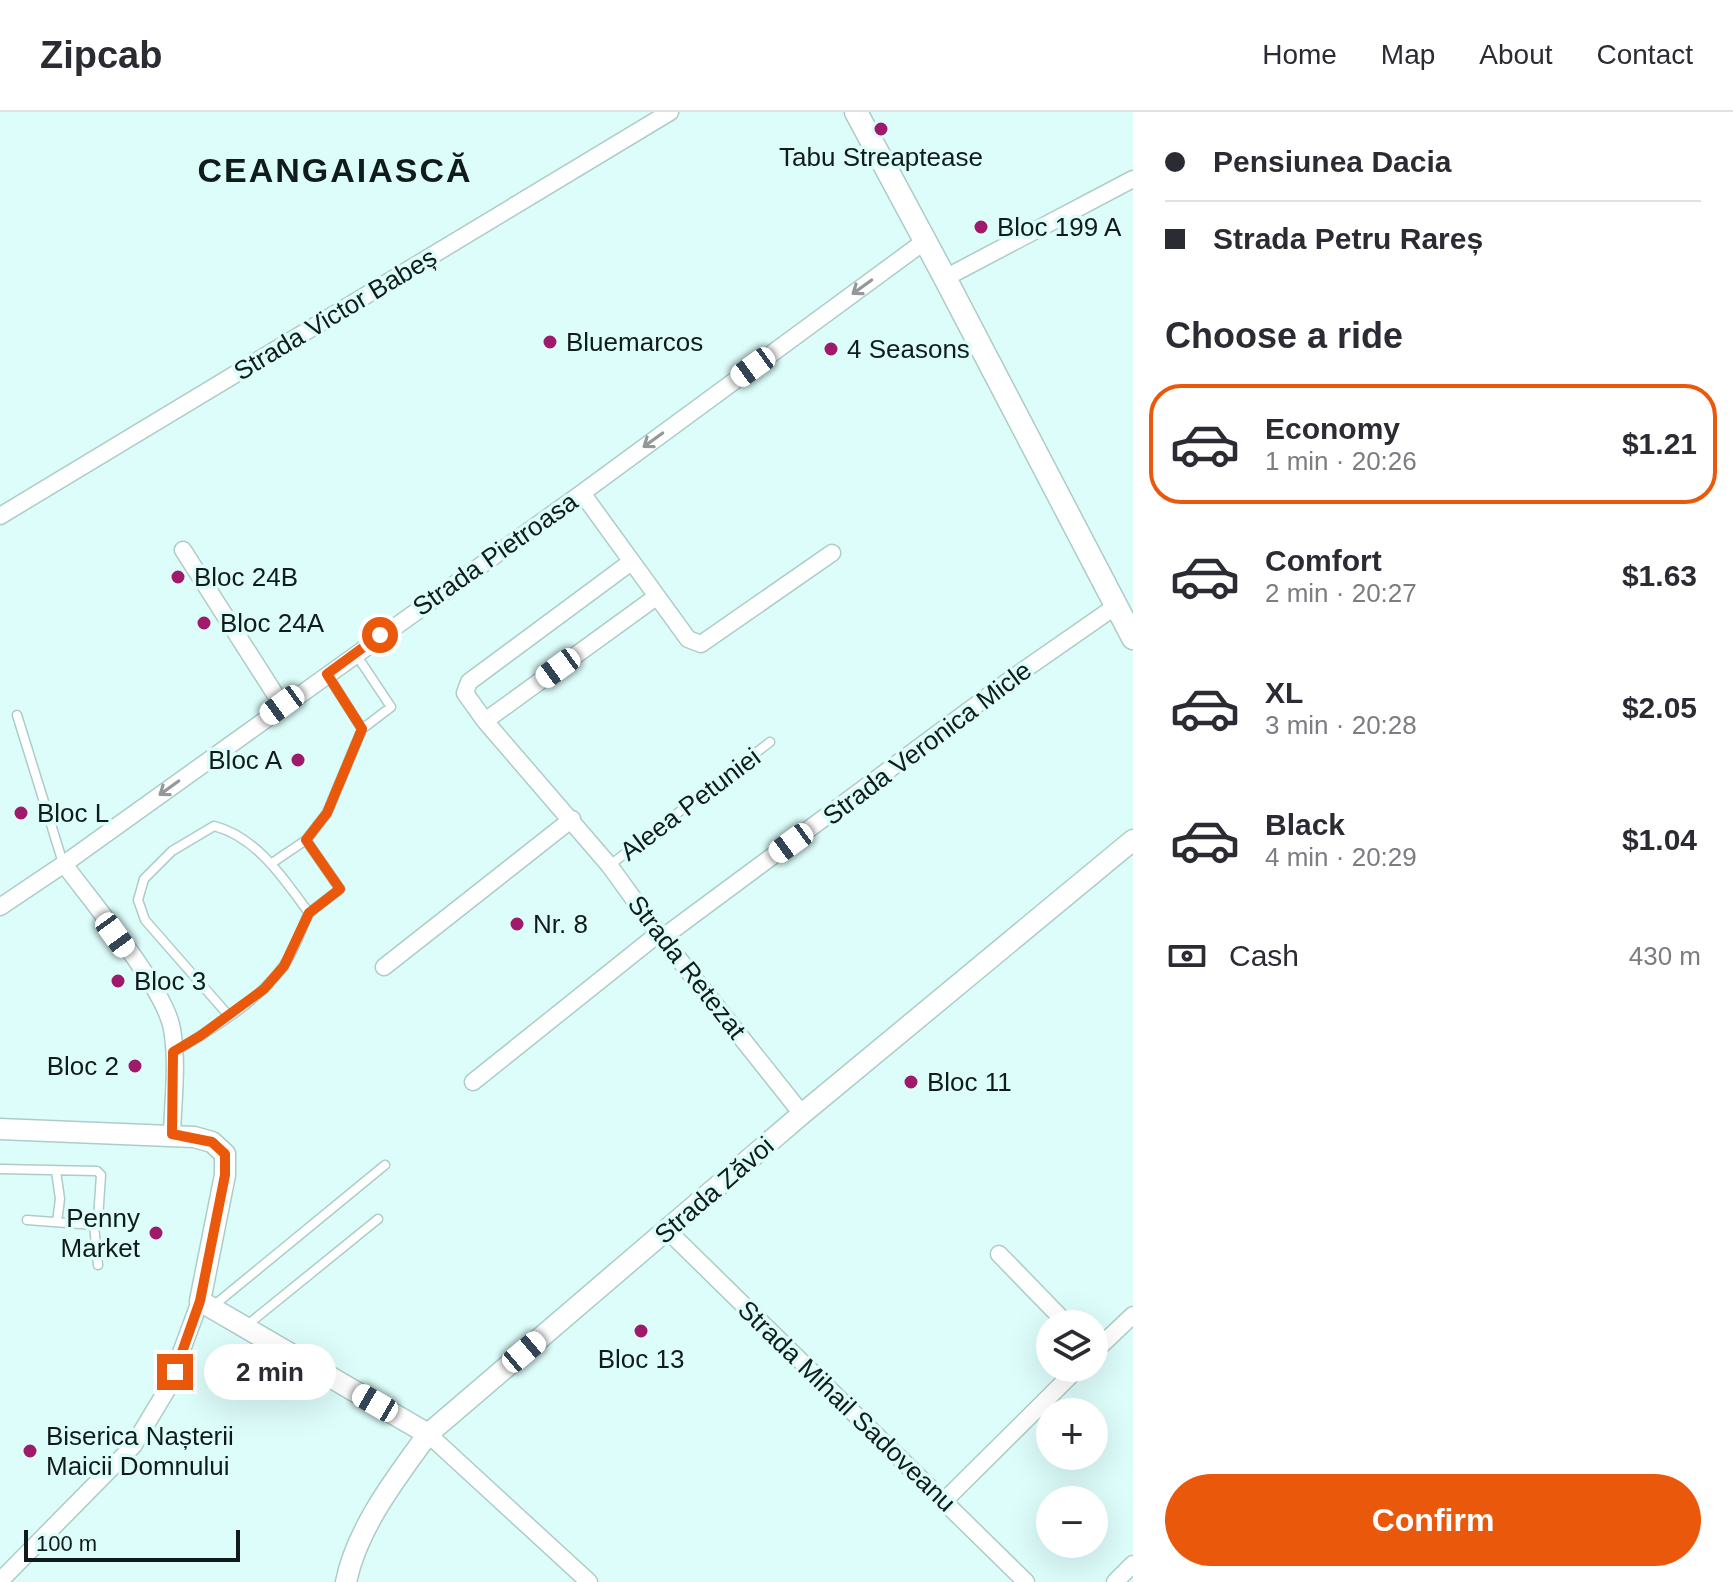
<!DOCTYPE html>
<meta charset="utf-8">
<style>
body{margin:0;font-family:Arial,sans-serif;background:#f2f2f3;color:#2b2b33;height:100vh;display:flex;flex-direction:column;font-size:30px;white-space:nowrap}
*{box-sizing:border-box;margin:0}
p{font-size:26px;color:#7c7c81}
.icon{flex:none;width:44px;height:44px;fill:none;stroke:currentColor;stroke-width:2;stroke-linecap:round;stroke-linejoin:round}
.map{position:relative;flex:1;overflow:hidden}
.drawer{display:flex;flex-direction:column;background:#fff;width:600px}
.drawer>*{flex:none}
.hud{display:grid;align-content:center;height:176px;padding:0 32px;background:#fff}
.buttons{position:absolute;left:1036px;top:1198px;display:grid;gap:16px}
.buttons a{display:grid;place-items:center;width:72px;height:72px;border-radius:50%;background:#fff;box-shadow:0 8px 32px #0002;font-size:40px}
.scale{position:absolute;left:24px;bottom:20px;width:216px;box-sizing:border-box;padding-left:8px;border:4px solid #101c1b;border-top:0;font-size:22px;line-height:28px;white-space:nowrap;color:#101c1b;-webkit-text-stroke:6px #ddfdfa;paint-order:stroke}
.end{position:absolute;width:36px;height:36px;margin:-18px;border:10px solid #ea580c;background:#fff;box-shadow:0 0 0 4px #fff}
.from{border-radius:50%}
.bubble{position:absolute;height:56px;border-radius:28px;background:#fff;box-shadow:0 8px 32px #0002;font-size:26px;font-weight:800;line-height:56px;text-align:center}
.car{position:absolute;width:24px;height:48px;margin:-24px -12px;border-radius:10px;box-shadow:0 0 6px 2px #0007;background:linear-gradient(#fff 24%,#345 0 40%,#fff 0 76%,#345 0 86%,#fff 0)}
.hud b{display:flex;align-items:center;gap:28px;height:76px;font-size:30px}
.hud b+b{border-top:2px solid #e1e1e2}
.hud i{width:20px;height:20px;background:#2b2b33}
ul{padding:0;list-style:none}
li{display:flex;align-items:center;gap:24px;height:120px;margin:0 16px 12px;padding:0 16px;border:4px solid transparent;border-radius:32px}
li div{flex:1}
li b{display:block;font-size:30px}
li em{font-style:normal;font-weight:800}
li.current{border-color:#ea580c}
li>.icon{width:72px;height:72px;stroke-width:1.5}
h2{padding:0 32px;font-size:36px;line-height:96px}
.pay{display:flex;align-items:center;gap:20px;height:88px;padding:0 32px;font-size:30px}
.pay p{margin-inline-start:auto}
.button{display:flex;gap:16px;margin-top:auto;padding:16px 32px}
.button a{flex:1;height:92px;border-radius:48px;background:#ea580c;color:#fff;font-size:32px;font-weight:800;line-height:92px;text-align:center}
header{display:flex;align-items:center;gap:48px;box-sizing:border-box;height:112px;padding:0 40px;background:#fff;border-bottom:2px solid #e1e1e2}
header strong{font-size:38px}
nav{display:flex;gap:44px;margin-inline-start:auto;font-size:28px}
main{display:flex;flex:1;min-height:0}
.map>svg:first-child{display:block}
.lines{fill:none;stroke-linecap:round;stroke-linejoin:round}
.service-casing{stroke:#adccc9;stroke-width:11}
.minor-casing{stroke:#adccc9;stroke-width:19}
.tertiary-casing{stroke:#adccc9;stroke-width:23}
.secondary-casing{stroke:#adccc9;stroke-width:25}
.service{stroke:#fff;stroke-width:8}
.minor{stroke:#fff;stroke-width:16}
.tertiary{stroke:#fff;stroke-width:20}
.secondary{stroke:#fff;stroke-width:22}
.oneway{stroke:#939998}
.route{stroke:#ea580c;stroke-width:10}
.poi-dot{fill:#9f1a6a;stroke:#ddfdfa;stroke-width:3}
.labels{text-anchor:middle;stroke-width:7;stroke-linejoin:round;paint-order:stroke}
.poi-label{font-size:26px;fill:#101c1b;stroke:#ddfdfa;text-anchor:start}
.street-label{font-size:26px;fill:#101c1b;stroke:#ddfdfa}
.district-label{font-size:34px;font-weight:bold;letter-spacing:2px;fill:#101c1b;stroke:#ddfdfa}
</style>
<header>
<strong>Zipcab</strong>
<nav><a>Home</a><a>Map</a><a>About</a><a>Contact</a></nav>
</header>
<main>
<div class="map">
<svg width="1133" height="1470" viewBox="0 0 1133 1470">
<rect width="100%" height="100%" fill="#ddfdfa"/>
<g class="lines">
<defs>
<path id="service" d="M327,562L362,617L391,595L355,541
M17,603L63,751
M272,751L306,728L327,701L362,617
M610,753L770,630
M229,904L145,808L138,788L144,767L172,739L214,714C257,725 284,767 309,801L340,777L306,728
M174,940C212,917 255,892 282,856C294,841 300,819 309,801
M0,1057L97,1059L101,1063L98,1107L94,1113L27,1108
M56,1059L60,1087L57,1110
M94,1113L98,1153
M212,1195L385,1053
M246,1214L378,1107"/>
<path id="minor" d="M945,166L1133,67
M582,381L688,527L701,532L832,441
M0,404L670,0
M183,438L282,593
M631,450L469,570L465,581L485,609L609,753L662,826L802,1002
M485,609L656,485
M64,752C91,789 165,876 172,917C178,951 173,988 172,1022
M0,795L64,752L582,381L925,129
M662,826L1014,565L1116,494
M384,855L572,707
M473,970L658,822
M667,1118L1026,1470
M999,1142L1067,1212
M1094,1240L1133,1203
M428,1322L589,1470
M944,1389L1078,1256
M0,1469L133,1334L168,1276L200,1189
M1115,1470L1133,1452"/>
<path id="tertiary" d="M0,1017L194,1025L212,1030L225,1042V1063L200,1189L428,1322
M346,1470C357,1416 396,1366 428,1322L802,1002L1133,728"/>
<path id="secondary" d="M856,0L945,166L1133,526"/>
</defs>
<use href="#service" class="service-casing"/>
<use href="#minor" class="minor-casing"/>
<use href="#tertiary" class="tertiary-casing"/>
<use href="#secondary" class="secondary-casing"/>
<use href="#service" class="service"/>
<use href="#minor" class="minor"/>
<use href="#tertiary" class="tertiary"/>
<use href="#secondary" class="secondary"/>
</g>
<defs><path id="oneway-shaft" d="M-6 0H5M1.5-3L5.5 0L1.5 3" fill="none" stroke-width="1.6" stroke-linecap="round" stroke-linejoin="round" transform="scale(2)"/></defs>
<g class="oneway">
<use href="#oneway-shaft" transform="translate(862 175) rotate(144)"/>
<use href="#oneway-shaft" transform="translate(653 328) rotate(144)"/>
<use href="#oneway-shaft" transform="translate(169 676) rotate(144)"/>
</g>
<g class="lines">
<path class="route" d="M175,1260L200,1189L225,1063V1042L212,1030L172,1022L173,940L200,924L264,877L284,854L309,801L340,777L306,728L327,701L362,617L327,562L380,523"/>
</g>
<g class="poi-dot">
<circle cx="881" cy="17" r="8"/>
<circle cx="981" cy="115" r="8"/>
<circle cx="550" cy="230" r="8"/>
<circle cx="831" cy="237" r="8"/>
<circle cx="178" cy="465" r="8"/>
<circle cx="204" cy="511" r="8"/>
<circle cx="298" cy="648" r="8"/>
<circle cx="21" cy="701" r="8"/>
<circle cx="517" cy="812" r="8"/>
<circle cx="118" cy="869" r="8"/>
<circle cx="135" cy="954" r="8"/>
<circle cx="911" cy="970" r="8"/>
<circle cx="156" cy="1121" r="8"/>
<circle cx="641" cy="1219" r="8"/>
<circle cx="30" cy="1339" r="8"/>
</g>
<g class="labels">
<g class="poi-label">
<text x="881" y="54" text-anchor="middle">Tabu Streaptease</text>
<text x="997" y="124">Bloc 199 A</text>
<text x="566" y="239">Bluemarcos</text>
<text x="847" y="246">4 Seasons</text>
<text x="194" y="474">Bloc 24B</text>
<text x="220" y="520">Bloc 24A</text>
<text x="282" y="657" text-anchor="end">Bloc A</text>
<text x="37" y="710">Bloc L</text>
<text x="533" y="821">Nr. 8</text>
<text x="134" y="878">Bloc 3</text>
<text x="119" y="963" text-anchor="end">Bloc 2</text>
<text x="927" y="979">Bloc 11</text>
<text x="140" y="1115" text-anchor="end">Penny<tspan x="140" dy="30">Market</tspan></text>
<text x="641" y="1256" text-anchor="middle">Bloc 13</text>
<text x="46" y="1333">Biserica Nașterii<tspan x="46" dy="30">Maicii Domnului</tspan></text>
</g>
<g class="street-label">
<text transform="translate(335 202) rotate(-31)" y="9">Strada Victor Babeș</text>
<text transform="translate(495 442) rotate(-35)" y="9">Strada Pietroasa</text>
<text transform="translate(927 631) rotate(-37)" y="9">Strada Veronica Micle</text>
<text transform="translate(690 692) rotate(-37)" y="9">Aleea Petuniei</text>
<text transform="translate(687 855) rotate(52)" y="9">Strada Retezat</text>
<text transform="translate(714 1078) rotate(-41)" y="9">Strada Zăvoi</text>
<text transform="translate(847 1294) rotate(44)" y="9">Strada Mihail Sadoveanu</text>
</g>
<g class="district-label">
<text x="335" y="70">CEANGAIASCĂ</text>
</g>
</g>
</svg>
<div class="buttons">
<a><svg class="icon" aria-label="layers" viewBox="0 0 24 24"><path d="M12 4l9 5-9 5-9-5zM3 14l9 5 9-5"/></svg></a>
<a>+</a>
<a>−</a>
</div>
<div class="scale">100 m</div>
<i class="end from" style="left:380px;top:523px"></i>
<i class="end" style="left:175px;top:1260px"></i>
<div class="bubble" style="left:204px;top:1232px;width:132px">2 min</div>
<i class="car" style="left:753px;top:255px;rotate:234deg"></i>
<i class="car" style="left:558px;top:556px;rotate:234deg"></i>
<i class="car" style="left:282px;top:593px;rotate:234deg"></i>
<i class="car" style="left:791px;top:731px;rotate:234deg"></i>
<i class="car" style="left:115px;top:823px;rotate:144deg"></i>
<i class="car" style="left:524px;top:1240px;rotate:50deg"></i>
<i class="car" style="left:375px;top:1291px;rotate:300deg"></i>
</div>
<section class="drawer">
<div class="hud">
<b><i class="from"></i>Pensiunea Dacia</b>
<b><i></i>Strada Petru Rareș</b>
</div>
<h2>Choose a ride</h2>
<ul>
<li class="current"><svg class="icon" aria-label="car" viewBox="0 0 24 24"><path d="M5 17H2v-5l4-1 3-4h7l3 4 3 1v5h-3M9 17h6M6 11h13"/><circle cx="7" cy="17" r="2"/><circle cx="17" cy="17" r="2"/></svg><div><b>Economy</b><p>1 min · 20:26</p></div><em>$1.21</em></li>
<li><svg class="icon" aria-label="car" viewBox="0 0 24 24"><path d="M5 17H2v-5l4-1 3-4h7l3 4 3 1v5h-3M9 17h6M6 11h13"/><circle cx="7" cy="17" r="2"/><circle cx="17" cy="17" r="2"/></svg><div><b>Comfort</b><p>2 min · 20:27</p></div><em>$1.63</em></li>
<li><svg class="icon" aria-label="car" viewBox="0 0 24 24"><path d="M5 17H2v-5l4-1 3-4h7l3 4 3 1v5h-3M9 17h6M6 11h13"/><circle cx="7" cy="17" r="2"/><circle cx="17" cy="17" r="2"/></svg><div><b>XL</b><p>3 min · 20:28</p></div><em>$2.05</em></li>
<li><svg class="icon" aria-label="car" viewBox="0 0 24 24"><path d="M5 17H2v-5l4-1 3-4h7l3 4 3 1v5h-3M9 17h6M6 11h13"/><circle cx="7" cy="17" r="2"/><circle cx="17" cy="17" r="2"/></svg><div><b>Black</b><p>4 min · 20:29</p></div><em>$1.04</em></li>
</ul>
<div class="pay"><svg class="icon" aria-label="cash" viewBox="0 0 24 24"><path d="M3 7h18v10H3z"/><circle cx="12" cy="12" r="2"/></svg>Cash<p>430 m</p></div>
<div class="button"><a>Confirm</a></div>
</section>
</main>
